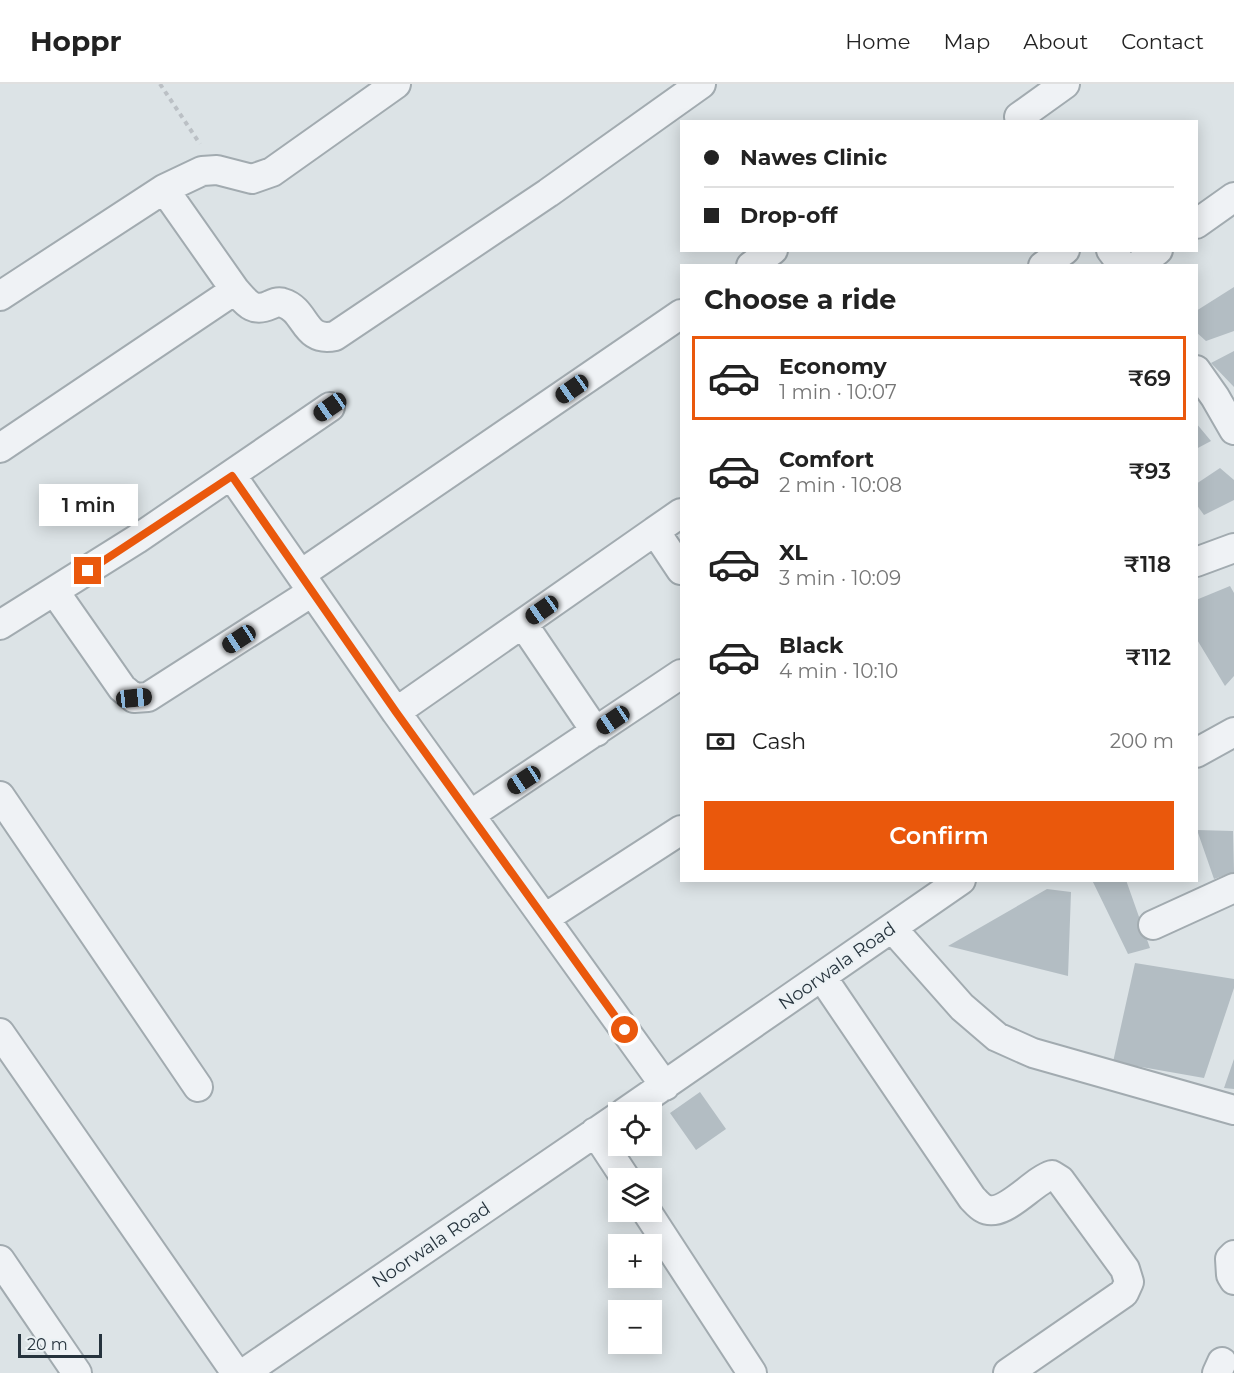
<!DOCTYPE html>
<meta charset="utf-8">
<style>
body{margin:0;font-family:Montserrat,sans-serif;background:#f6f6f6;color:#222;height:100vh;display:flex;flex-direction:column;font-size:22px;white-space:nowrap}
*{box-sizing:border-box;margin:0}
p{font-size:20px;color:#767676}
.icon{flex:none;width:33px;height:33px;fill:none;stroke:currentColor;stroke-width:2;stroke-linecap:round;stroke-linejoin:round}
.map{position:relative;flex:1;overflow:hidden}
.details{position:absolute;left:680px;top:180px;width:518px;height:618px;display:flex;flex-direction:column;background:#fff;border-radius:0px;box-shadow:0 3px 15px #0003}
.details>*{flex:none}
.banner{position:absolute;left:680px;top:36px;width:518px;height:132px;border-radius:0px;box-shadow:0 3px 15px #0003;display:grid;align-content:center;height:132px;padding:0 24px;background:#fff}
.fabs{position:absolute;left:608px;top:1018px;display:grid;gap:12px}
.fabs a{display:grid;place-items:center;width:54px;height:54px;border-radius:0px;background:#fff;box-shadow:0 3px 15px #0003;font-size:30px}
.scale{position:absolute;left:18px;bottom:15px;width:84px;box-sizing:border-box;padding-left:6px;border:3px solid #26333d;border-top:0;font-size:16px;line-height:21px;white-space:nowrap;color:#26333d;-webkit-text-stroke:4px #ebf1f4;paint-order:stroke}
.end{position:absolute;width:27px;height:27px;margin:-14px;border:8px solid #ea580c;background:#fff;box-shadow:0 0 0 3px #fff}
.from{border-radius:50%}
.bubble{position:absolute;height:42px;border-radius:0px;background:#fff;box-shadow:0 3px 15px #0003;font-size:20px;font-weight:600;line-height:42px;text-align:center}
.car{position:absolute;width:18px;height:36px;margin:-18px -9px;border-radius:8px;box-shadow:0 0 4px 2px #0007;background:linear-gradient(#222 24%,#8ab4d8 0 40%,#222 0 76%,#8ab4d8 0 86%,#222 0)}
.banner b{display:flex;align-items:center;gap:21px;height:57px;font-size:22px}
.banner b+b{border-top:2px solid #e0e0e0}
.banner i{width:15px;height:15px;background:#222}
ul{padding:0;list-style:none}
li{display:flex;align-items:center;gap:18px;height:84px;margin:0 12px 9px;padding:0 12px;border:3px solid transparent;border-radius:0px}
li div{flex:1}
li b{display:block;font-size:22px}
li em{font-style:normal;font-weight:600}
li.active{border-color:#ea580c}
li>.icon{width:54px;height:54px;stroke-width:1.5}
h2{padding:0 24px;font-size:27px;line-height:72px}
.pay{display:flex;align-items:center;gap:15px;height:66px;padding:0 24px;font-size:22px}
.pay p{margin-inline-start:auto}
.action{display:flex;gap:12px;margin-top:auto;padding:12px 24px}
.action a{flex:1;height:69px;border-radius:0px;background:#ea580c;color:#fff;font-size:24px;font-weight:600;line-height:69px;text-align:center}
header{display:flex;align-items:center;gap:36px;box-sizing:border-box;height:84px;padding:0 30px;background:#fff;border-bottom:2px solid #e0e0e0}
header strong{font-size:28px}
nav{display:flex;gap:33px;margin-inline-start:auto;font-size:21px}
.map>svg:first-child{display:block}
.building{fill:#b3bdc3}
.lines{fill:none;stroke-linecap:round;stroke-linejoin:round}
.minor-casing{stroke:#a2abb0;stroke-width:32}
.path{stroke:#bbc0c5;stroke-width:4;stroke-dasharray:4.5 4.5;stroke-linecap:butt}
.minor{stroke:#eff2f5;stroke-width:28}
.route{stroke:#ea580c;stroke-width:8}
.labels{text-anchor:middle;stroke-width:4.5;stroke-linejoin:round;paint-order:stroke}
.street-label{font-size:18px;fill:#26333d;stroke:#ebf1f4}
</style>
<header>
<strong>Hoppr</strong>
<nav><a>Home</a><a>Map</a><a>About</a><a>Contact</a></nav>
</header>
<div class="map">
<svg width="1234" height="1289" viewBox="0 0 1234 1289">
<rect width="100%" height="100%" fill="#dce3e6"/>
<path class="building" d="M1234,203V247L1206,257L1196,248V227Z
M1234,267V303L1211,279Z
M1196,339L1211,357L1196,365Z
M1220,384L1234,396V416L1204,431L1196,420V400Z
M1230,502L1234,509V592L1225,602L1196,554V516Z
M1197,746L1233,747L1234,788L1214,795Z
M1092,796H1126L1150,864L1128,870Z
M1047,805L1071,808L1068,892L948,862Z
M1135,879L1234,895V904L1204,994L1113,978Z
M1234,975V1005L1224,1004Z
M700,1008L726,1045L696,1066L670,1029Z"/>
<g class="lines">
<defs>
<path id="minor" d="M1022,38L1019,33L1065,0
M164,105L235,206C246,218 252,229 270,221C274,219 279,217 283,219C307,226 303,259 335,252L548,109L701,0
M1196,140L1234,113
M1111,166L1123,182
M751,182L773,166
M1043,182L1065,166
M1137,182L1158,166
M0,212L164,105L202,87L217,86L252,95L272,88L396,0
M1196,286L1215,313L1234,346
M0,364L235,206
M232,392L396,628L655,447L681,486
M655,447L681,429
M1196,478L1234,464
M301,490L681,230
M55,508L122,604L134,614L148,613L312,508
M523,540L596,648
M0,541L137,455L330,323
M396,628L665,1002
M1196,669L1234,648
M0,712L198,1003
M470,731L681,590
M545,834L681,746
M1153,841L1234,804
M892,844L962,923L997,953L1033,969L1234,1026
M822,893L972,1114C975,1117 979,1122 983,1124C1003,1136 1032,1097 1052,1091L1060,1096L1125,1185L1129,1198L1124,1209L1008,1289
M0,949L236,1289
M624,1029L961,796
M595,1048L626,1095
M647,1128L752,1289
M1234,1171L1230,1175L1231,1191L1234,1196
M0,1176L77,1289
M244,1289L618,1033
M1217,1289L1222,1278"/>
</defs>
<use href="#minor" class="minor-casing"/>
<path class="path" d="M160,0L200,60"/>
<use href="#minor" class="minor"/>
</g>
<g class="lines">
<path class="route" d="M88,487L232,392L396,628L625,946"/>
</g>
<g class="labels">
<g class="street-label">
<text transform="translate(837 882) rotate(-35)" y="6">Noorwala Road</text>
<text transform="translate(431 1161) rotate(-34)" y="6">Noorwala Road</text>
</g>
</g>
</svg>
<div class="fabs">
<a><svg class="icon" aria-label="locate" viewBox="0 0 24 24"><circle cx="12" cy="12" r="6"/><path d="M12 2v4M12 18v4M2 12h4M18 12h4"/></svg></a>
<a><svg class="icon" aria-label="layers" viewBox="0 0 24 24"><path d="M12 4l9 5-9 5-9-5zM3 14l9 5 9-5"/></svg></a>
<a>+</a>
<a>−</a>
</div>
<div class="scale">20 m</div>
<i class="end from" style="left:625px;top:946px"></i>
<i class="end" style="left:88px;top:487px"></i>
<div class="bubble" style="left:39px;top:400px;width:99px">1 min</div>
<i class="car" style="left:572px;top:305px;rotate:235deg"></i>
<i class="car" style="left:330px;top:323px;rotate:235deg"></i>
<i class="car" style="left:542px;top:526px;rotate:235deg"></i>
<i class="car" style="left:239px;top:555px;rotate:237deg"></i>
<i class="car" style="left:134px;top:614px;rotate:84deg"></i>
<i class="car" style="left:613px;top:636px;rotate:236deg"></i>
<i class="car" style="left:524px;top:696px;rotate:237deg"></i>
<div class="banner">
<b><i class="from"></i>Nawes Clinic</b>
<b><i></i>Drop-off</b>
</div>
<section class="details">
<h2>Choose a ride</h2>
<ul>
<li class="active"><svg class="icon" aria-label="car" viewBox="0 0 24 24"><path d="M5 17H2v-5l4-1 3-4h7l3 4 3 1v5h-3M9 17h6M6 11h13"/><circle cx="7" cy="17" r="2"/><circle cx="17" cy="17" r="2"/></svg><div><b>Economy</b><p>1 min · 10:07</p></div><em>₹69</em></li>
<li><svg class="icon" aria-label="car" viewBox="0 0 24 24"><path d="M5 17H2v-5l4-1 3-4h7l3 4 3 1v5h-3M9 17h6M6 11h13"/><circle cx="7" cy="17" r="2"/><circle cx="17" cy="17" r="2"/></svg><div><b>Comfort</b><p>2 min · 10:08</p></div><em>₹93</em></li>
<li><svg class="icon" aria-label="car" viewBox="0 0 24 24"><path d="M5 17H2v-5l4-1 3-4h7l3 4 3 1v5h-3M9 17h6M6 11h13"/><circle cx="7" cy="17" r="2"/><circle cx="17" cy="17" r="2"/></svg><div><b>XL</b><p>3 min · 10:09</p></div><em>₹118</em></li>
<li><svg class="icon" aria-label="car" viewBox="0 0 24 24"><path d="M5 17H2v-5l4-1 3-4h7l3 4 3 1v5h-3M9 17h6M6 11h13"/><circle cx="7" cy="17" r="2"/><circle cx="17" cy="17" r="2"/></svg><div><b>Black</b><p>4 min · 10:10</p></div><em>₹112</em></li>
</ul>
<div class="pay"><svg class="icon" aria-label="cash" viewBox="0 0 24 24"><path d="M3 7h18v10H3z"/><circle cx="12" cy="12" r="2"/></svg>Cash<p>200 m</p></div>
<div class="action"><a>Confirm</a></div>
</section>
</div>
